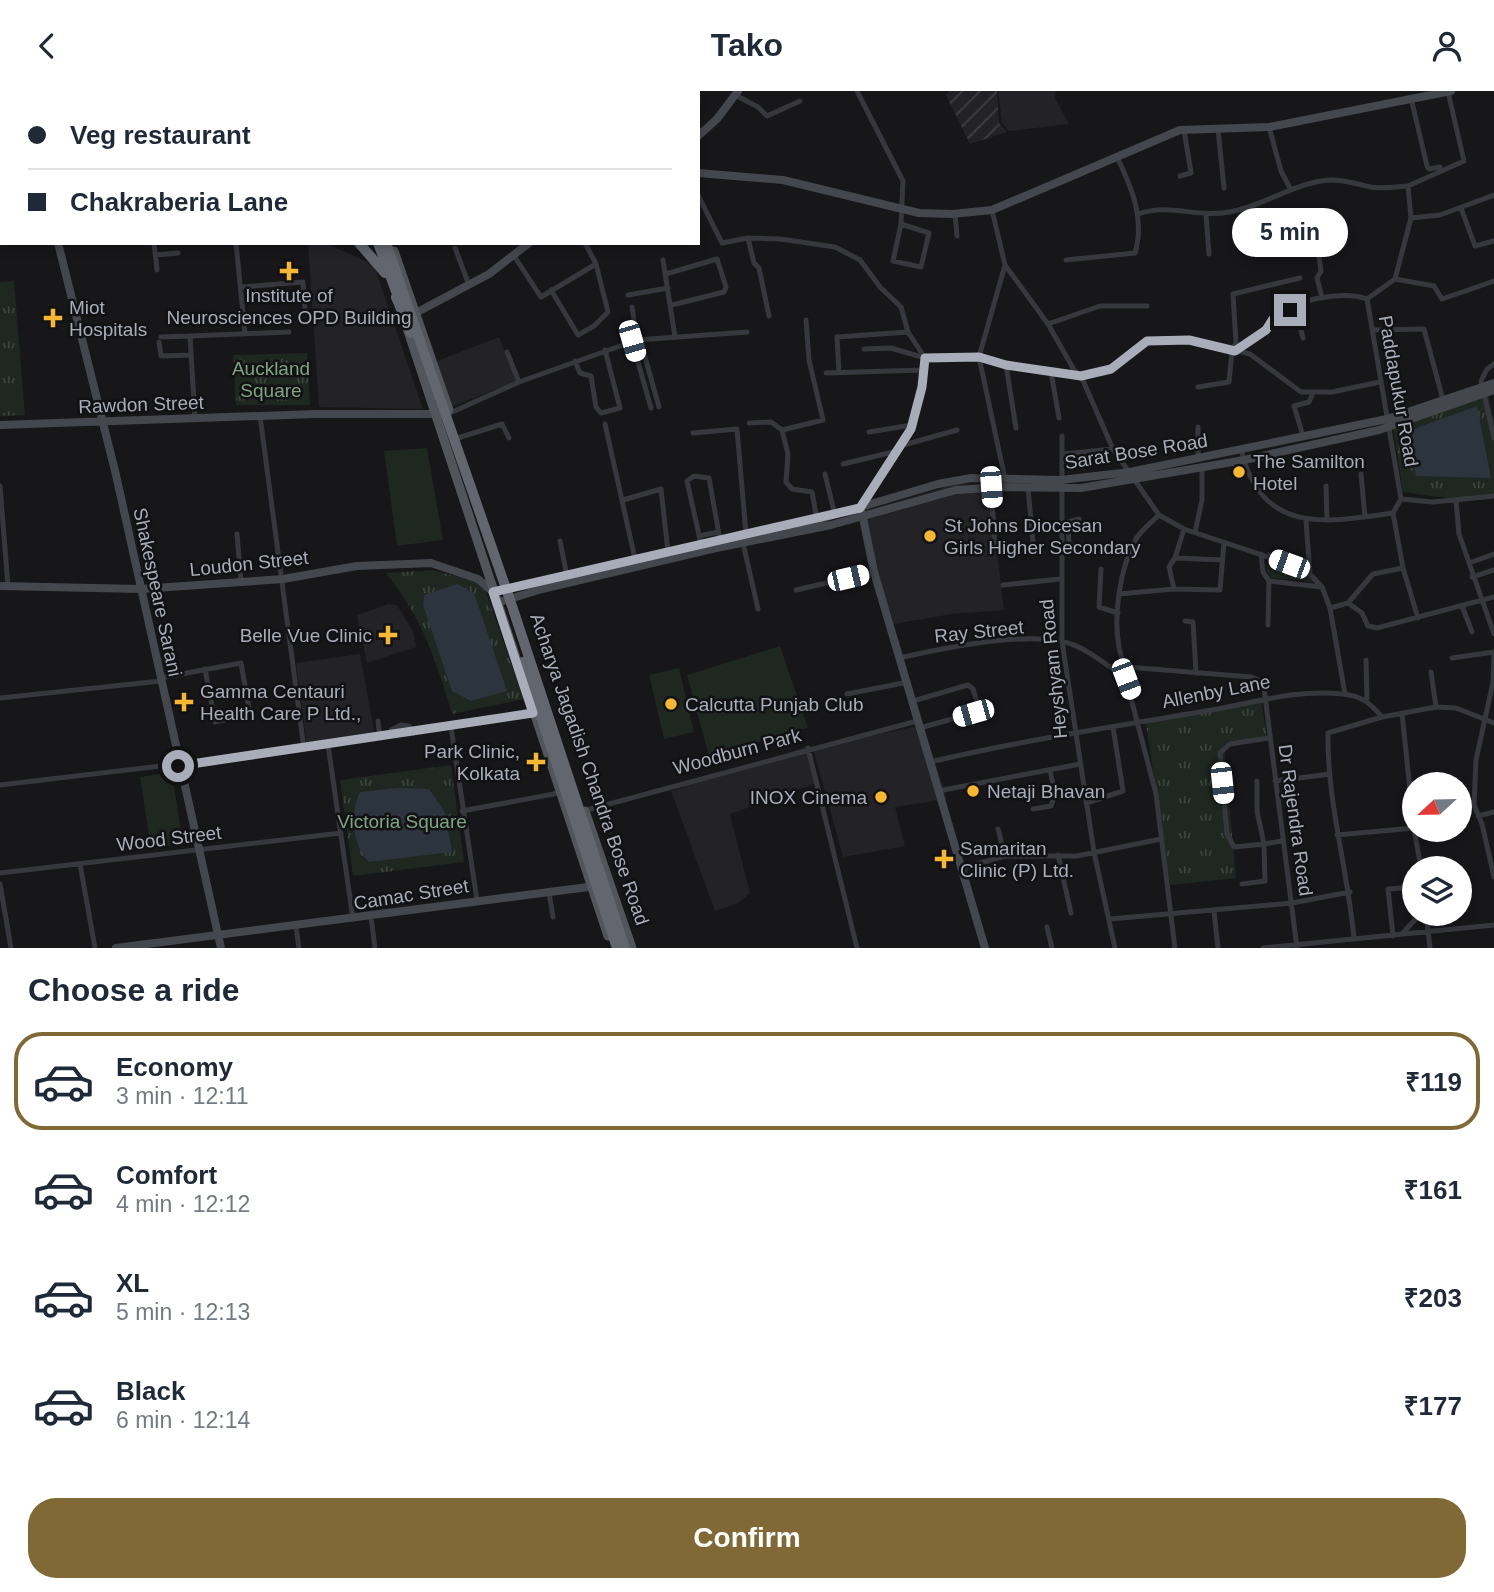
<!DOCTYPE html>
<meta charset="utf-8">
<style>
body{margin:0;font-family:Arial,sans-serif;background:#f6f6f7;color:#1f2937;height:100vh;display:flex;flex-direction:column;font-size:26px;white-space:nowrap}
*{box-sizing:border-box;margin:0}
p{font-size:23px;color:#747a83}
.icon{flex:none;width:38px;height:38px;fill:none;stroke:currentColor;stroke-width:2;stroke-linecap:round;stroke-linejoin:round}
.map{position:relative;height:857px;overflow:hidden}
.details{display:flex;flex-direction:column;background:#fff;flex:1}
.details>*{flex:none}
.guide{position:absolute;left:0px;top:0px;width:700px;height:154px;box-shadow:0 4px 10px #0003;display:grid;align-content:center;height:154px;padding:0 28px;background:#fff}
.needle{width:46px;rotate:248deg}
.tools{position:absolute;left:1402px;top:681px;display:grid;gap:14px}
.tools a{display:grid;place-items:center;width:70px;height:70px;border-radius:50%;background:#fff;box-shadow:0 4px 10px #0003;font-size:35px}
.end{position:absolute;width:32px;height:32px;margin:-16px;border:9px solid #a8adb9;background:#111;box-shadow:0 0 0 4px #111}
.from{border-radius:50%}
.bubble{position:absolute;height:49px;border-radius:24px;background:#fff;box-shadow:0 4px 10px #0003;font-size:23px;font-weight:600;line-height:49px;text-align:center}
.car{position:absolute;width:21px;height:42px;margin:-21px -10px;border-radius:9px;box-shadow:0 0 5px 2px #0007;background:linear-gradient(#fff 24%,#345 0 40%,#fff 0 76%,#345 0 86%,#fff 0)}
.guide b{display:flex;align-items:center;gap:24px;height:66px;font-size:26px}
.guide b+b{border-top:2px solid #e0e1e3}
.guide i{width:18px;height:18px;background:#1f2937}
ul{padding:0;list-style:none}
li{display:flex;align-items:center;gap:21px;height:98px;margin:0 14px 10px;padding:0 14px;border:4px solid transparent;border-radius:28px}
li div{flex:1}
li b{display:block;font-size:26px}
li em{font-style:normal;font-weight:600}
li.on{border-color:#806934}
li>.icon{width:63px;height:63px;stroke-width:1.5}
h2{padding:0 28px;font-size:32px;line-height:84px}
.primary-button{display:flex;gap:14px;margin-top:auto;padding:14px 28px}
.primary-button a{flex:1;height:80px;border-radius:28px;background:#806934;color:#fff;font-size:28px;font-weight:600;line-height:80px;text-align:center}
header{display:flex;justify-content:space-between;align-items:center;height:91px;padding:0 28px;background:#fff;font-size:32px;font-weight:600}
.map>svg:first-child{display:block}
.built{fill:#232226}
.industrial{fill:url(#industrial-furrows)}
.grass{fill:#1e2720}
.park{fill:url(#park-tufts)}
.water{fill:#2c353d}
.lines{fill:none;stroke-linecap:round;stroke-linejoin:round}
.street{stroke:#37383e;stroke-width:5}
.secondary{stroke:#45474e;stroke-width:8}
.primary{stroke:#53555d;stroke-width:9}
.highway{stroke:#63666f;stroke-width:10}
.highway-bridge{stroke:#63666f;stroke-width:10}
.route{stroke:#a8adb9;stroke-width:9}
.poi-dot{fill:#f6b731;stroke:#121114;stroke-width:2.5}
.labels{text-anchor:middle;stroke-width:5;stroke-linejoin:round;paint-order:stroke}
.poi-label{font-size:19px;fill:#a8adb9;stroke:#121114;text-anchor:start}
.park-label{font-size:19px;fill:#7fa482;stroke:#121114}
.street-label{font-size:19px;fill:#a8adb9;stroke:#121114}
</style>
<header><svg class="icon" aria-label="back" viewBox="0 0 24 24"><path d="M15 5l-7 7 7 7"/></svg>Tako<svg class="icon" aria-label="person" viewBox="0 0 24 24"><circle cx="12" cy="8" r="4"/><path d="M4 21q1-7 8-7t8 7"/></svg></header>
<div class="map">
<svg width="1494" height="857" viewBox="0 0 1494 857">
<defs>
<pattern id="industrial-furrows" width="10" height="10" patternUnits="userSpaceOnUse" patternTransform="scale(1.75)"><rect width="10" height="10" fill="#232226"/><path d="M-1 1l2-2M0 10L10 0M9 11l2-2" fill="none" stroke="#403f43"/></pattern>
<pattern id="park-tufts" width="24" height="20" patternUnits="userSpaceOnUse" patternTransform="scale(1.75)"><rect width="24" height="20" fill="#1e2720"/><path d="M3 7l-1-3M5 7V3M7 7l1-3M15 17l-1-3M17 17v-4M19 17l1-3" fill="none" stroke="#3c443e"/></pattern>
</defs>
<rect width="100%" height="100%" fill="#171619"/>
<path class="built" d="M998,0H1056L1055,7L1069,33L1009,40L1002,32Z
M308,152H325L374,174L423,318L319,316Z
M499,246L517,290L451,316L437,270Z
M956,393L989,394L1004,519L952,523L894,533L858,422Z
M388,513L397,514L413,540L416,556L367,572L357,524Z
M360,563L375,645L307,655L296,572Z
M923,634L947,708L895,716L905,755L843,766L813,657Z
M808,655L819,691L730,723L750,802L738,812L715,820L671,700Z"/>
<path class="industrial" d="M949,0H997L999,32L1007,41L970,53L946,4Z"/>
<path class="grass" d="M427,357L443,449L397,455L384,360Z
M780,555L808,637L709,665L687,584Z
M679,577L694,641L664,648L649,584Z
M172,681L183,753L151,758L140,686Z"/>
<path class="park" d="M14,190L25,324L0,325V191Z
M307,262L310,314H236L233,264Z
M1487,299L1494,329V404L1453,408L1403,401L1392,328Z
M1268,461L1297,471L1317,491L1272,487L1266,479Z
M433,479L483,493L524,608L452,623C435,566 423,529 386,482Z
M1261,608L1267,646L1224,655L1236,787L1170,794L1146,632Z
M451,674L464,771L353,785L340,689Z"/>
<path class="water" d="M1477,315L1491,387L1416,385L1408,340Z
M457,493L474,502L507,600L471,610L452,600L423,514L424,504Z
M397,697L429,698L445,721L452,761L369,771C352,755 350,721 360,701Z"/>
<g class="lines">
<path class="street" d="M145,0V2
M187,0V2
M247,0V2
M575,0V2
M857,0L903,90L901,133L929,142L921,176L893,170L901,133
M1448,1L1464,70L1408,95L1411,127L1395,188L1367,208L1401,408L1433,411L1494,405
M26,2L34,0
M386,2V0
M493,2L494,0
M735,4L758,16L767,25L800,10
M1411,7L1427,75L1429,78L1440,76
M0,10L2,9
M1269,36L1281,80L1290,97
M1218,38L1224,97
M0,66L2,65
M1180,85L1191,82L1184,39
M698,104L722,152L748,147L780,148L835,156L860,169L880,196L901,216L908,241L925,267L922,296L910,338L862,414
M1461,117L1475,155L1494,150
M992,119L1005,174L979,266L1005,388
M955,123L957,145
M1138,123C1170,112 1196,127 1229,121C1261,116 1289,95 1321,90C1338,87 1354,92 1370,96C1381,98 1396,96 1408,95
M1206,124L1209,163
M1411,127L1440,124L1494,104
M748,147L754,172L759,177L769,225
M1317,151L1321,180L1317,187L1322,207
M154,152L157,179
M236,152L245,243
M455,157L469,194
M156,164L178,162
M514,165L541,206L596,173
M663,169L675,246
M1066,169L1135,162C1145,128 1132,97 1117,66
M1005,174L1048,233L1074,279L1081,285L1113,358L1159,424L1184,438L1289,473L1310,483L1322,496L1330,517L1345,603
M666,183L717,168L726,196L724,201L672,214
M1395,188L1434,195L1442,208L1494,190
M242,196L303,191L305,217
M551,199L578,244L594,235L608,221L596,173L585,152
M628,204L668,197
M632,216L637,249
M1295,217L1303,247
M1048,233L1100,215H1147
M1373,239L1424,238L1443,309
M161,246L190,245
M640,248L659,316
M632,250L651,317
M159,251L161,265L191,264
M864,258L891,257L925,267L979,266L1006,274L1081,285L1111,278L1147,250L1174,248L1204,251L1250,263L1301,301H1332L1380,291
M1235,260C1244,251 1258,247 1267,238C1269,235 1270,231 1272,228C1290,209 1343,199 1367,208
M507,261L519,291
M575,270L580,282L591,285L596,316L601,322L620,317L605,259
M1494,273L1487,278L1481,290L1494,347
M1006,274L1016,337
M1051,281L1059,327
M826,282L923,279
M839,282L837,246L908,241
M1198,296L1229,291L1232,260L1236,252L1233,203L1300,187
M450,322L519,291L637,249L747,241
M260,325L304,658
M195,327L190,245L289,241
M749,332L771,331L782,339L788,363L786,391L792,398L812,401L817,429
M605,333L635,468
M1198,336V367
M782,339L823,329L809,269L806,229
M869,341L912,334
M693,342L737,338L746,443
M1062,345V550L1094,761L1115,857
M1303,345L1294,315L1309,311L1313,302
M458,347L502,333L509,347
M900,355L957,339
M1241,358C1261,444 1325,432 1393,422L1401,408
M1064,363L1113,358
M843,373L897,360
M825,383L835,424
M1361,383L1365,426
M0,395L8,495
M1326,395L1327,429
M991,396L995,456
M1028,397L1033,451
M623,409L661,398L668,461
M1456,410L1459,443L1494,543
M1393,422L1403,477L1418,527
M1159,424C1152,431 1141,439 1136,448C1120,477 1113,524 1119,556C1121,569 1127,575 1126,588L1156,703L1175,857
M1306,430L1310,483
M1195,441L1202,409V377
M237,443L241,491
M699,445L718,441
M560,450L567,485
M743,452L758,518
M701,453L687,390L694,385L709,387L720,449
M1066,455L1082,454
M1069,455L1068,431L1079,428
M1261,463L1263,481L1269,490L1322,496
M1175,467L1222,469
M1469,472L1494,463
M1101,478L1099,516L1118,522
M1472,486L1494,479
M1003,494L1060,488
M1174,498L1220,499L1224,451
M796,499L874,481
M1119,503L1174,498L1169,476L1175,467L1184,438
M1348,512L1362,522L1368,535L1377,537L1494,506
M1462,515L1472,541
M1330,517L1348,512L1373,483L1403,477
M1185,530L1193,531L1196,582
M1268,534L1269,490
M1494,564L1493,591L1476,669L1474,714L1482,733L1494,786
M899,567C944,557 1016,542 1061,550C1085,555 1107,574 1126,588
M1452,567L1494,561
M1366,569L1367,608
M1127,576L1251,586L1261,590L1264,597L1297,857
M1431,581L1436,616
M160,587L241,572L250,623L215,631L205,578
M847,603L908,591
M0,607L161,590
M913,610L968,594L973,598L978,614L973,622L920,637
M1402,622L1414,738
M378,630L380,647
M451,636L477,809
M390,645L391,639L401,634L409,635L414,642
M328,654L353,828
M808,657L857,857
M930,671C1023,649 1118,635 1212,619C1257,611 1297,598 1343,603C1362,605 1370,612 1382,626L1436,616L1456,617L1494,632
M1257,690V720L1264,753L1234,756L1227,743L1220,662L1230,653L1269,647
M1275,690L1330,683
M0,694L304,658L534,621
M938,700L1080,673
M1086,712L1123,700L1113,636
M1033,718L1051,715L1055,703L1050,679
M462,720L559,702
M583,720L917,630
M1478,725L1494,721
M998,738L1005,765
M1414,738L1421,777
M1337,744L1414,737
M1058,764L1071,822
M80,773L95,857
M963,777L1005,765H1077L1161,748
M0,782L341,742
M0,793L11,857
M1242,793L1265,790L1264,753L1282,750
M549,801L553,826
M1214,820L1218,857
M1426,822L1430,857
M371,826L375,857
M1110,828L1292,812L1350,801
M296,836L299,857
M1047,836L1052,857
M1402,843L1421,822
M1393,845L1388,798L1414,796
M1354,848C1348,779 1327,712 1328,642L1382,626
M1263,857L1494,834"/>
<path class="secondary" d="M13,0L14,2
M698,45L717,28L738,0
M698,82L783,89L919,122L952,123L992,119L1180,39L1269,36L1451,0
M58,152L116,384L221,857
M410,225L489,183L529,152
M0,334L316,323H440
M862,422L874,481L985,857
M0,495L141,498L283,488L357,475L431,472L478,488L493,501L817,429L938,393L971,387L1061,389L1130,381L1387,328L1494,292
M496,512L542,498L716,457L831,434L956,399L1003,396L1081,397L1244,369L1379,339L1494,299
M116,857L596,795"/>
<path class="primary" d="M0,141H2
M0,149H2
M394,160L449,319
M407,237L608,845
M585,720L632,857"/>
<path class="highway" d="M317,0L318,2
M331,0L332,2"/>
<path class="highway-bridge" d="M359,152L385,182
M378,152L400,211
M386,152L509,506L625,857
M396,206L411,242
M523,571L617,857"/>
</g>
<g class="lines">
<path class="route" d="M178,675L533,622L493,501L860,417L911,338L922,296L925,267L979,266L1006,274L1081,285L1111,278L1147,250L1189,249L1235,260L1266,239L1273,228L1290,219"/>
</g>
<g class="poi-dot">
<path d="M285.5 169.5h7v7h7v7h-7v7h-7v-7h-7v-7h7z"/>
<path d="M49.5 216.5h7v7h7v7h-7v7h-7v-7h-7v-7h7z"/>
<circle cx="1239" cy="381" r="7"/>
<circle cx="930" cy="445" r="7"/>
<path d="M384.5 533.5h7v7h7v7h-7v7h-7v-7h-7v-7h7z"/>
<path d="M180.5 600.5h7v7h7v7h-7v7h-7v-7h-7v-7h7z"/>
<circle cx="671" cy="613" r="7"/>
<path d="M532.5 660.5h7v7h7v7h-7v7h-7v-7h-7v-7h7z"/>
<circle cx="973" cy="700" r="7"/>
<circle cx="881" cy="706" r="7"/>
<path d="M940.5 757.5h7v7h7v7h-7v7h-7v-7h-7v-7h7z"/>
</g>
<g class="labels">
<g class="poi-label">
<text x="289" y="211" text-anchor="middle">Institute of<tspan x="289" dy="22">Neurosciences OPD Building</tspan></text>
<text x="69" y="223">Miot<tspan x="69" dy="22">Hospitals</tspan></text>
<text x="1253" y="377">The Samilton<tspan x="1253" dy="22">Hotel</tspan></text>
<text x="944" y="441">St Johns Diocesan<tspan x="944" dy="22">Girls Higher Secondary</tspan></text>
<text x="372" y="551" text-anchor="end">Belle Vue Clinic</text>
<text x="200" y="607">Gamma Centauri<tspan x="200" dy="22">Health Care P Ltd.,</tspan></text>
<text x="685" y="620">Calcutta Punjab Club</text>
<text x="520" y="667" text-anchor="end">Park Clinic,<tspan x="520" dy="22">Kolkata</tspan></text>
<text x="987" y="707">Netaji Bhavan</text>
<text x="867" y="713" text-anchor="end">INOX Cinema</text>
<text x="960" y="764">Samaritan<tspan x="960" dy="22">Clinic (P) Ltd.</tspan></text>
</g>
<g class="park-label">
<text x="271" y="284">Auckland<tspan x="271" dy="22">Square</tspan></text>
<text x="402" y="737">Victoria Square</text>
</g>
<g class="street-label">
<text transform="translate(1399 300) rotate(80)" y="7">Paddapukur Road</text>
<text transform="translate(141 313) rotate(-2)" y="7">Rawdon Street</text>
<text transform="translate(1136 360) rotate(-9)" y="7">Sarat Bose Road</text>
<text transform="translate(249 472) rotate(-6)" y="7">Loudon Street</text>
<text transform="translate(158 501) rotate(78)" y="7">Shakespeare Sarani</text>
<text transform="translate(979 540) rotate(-6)" y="7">Ray Street</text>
<text transform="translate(1053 578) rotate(-96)" y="7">Heyshyam Road</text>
<text transform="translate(1216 600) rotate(-11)" y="7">Allenby Lane</text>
<text transform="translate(737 660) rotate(-15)" y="7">Woodburn Park</text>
<text transform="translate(590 678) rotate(71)" y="7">Acharya Jagadish Chandra Bose Road</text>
<text transform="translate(1296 729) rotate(82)" y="7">Dr Rajendra Road</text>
<text transform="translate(169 747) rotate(-7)" y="7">Wood Street</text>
<text transform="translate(411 803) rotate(-9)" y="7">Camac Street</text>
</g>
</g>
</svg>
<div class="tools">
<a><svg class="needle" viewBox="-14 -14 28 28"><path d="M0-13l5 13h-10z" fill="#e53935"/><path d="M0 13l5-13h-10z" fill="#747a83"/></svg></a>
<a><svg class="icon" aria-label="layers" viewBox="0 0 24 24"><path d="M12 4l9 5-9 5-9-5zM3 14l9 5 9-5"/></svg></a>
</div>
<i class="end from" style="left:178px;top:675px"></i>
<i class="end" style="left:1290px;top:219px"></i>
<div class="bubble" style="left:1232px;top:117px;width:116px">5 min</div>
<i class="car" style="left:632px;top:250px;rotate:164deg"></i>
<i class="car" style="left:991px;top:396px;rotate:176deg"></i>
<i class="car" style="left:1289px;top:473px;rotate:290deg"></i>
<i class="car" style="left:848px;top:487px;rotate:77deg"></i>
<i class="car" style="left:1126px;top:588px;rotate:159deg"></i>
<i class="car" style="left:973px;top:622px;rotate:254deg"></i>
<i class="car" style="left:1222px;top:692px;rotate:174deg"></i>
<div class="guide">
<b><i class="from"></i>Veg restaurant</b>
<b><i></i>Chakraberia Lane</b>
</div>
</div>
<section class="details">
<h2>Choose a ride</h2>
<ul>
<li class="on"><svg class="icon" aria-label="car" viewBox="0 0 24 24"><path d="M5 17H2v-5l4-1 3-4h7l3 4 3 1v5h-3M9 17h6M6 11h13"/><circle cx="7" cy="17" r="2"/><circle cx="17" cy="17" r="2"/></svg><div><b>Economy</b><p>3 min · 12:11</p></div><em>₹119</em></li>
<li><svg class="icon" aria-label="car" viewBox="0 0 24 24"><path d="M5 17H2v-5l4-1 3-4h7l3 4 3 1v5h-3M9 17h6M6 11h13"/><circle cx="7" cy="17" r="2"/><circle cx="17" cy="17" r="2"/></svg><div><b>Comfort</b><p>4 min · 12:12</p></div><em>₹161</em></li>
<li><svg class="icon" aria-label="car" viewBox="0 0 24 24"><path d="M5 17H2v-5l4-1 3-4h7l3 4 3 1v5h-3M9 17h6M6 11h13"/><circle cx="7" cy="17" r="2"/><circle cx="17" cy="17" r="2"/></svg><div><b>XL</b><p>5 min · 12:13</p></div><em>₹203</em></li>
<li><svg class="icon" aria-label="car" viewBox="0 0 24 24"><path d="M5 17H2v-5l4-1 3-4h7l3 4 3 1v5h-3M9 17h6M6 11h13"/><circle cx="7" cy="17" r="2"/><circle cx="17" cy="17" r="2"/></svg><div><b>Black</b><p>6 min · 12:14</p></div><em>₹177</em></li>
</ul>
<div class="primary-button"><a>Confirm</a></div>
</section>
